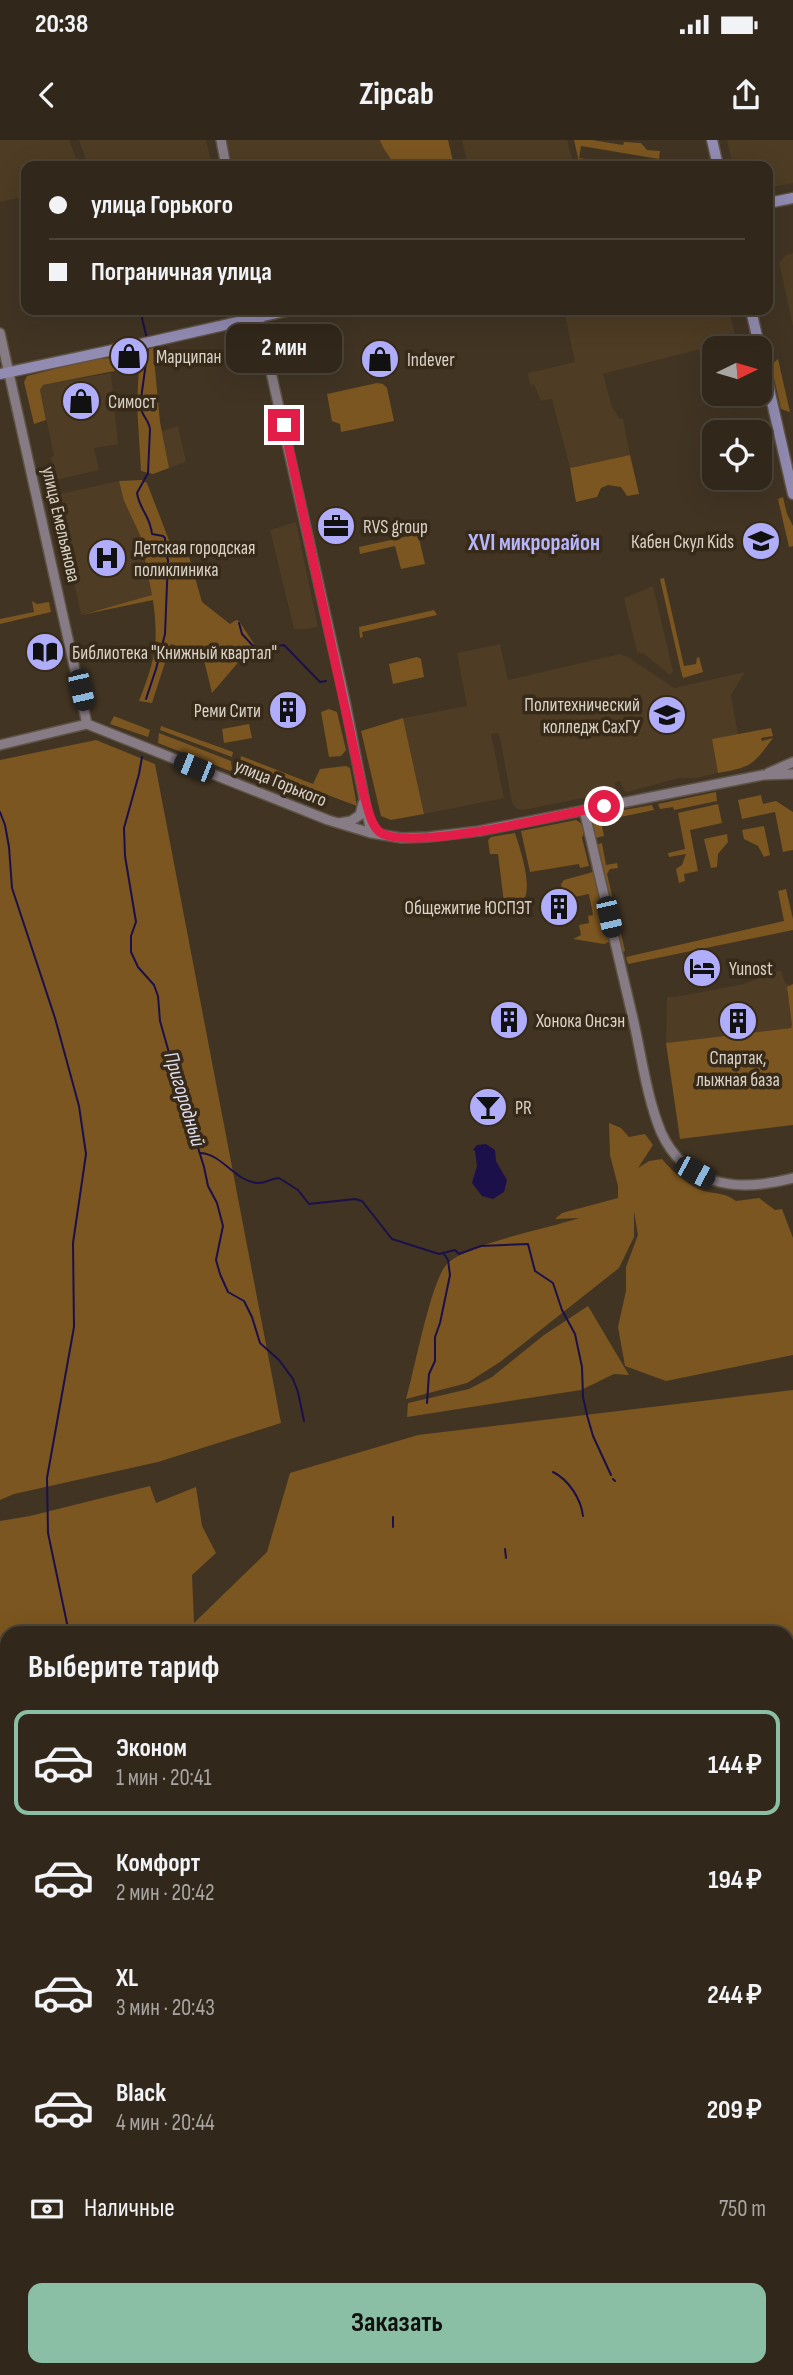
<!DOCTYPE html>
<html lang="ru">
<meta charset="utf-8">
<style>
body{margin:0;font-family:"Sofia Sans Condensed",sans-serif;background:#3d3327;color:#f1f3f6;height:100vh;display:flex;flex-direction:column;font-size:26px;white-space:nowrap}
*{box-sizing:border-box;margin:0}
p{font-size:23px;color:#a8a5a2}
.icon{flex:none;width:38px;height:38px;fill:none;stroke:currentColor;stroke-width:2;stroke-linecap:round;stroke-linejoin:round}
.map{position:relative;flex:1;overflow:hidden}
.panel{position:absolute;left:0px;top:1486px;width:794px;height:751px;display:flex;flex-direction:column;background:#31271a;border-radius:21px 21px 0 0;box-shadow:0 7px 28px #0002,0 0 0 2px #4c4439}
.panel>*{flex:none}
.hud{position:absolute;left:21px;top:21px;width:752px;height:154px;border-radius:14px;box-shadow:0 7px 28px #0002,0 0 0 2px #4c4439;display:grid;align-content:center;height:154px;padding:0 28px;background:#31271a}
.needle{width:46px;rotate:85deg}
.tools{position:absolute;left:702px;top:196px;display:grid;gap:14px}
.tools a{display:grid;place-items:center;width:70px;height:70px;border-radius:14px;background:#31271a;box-shadow:0 7px 28px #0002,0 0 0 2px #4c4439;font-size:35px}
.end{position:absolute;width:32px;height:32px;margin:-16px;border:9px solid #e11d48;background:#fff;box-shadow:0 0 0 4px #fff}
.from{border-radius:50%}
.bubble{position:absolute;height:49px;border-radius:14px;background:#31271a;box-shadow:0 7px 28px #0002,0 0 0 2px #4c4439;font-size:23px;font-weight:700;line-height:49px;text-align:center}
.car{position:absolute;width:21px;height:42px;margin:-21px -10px;border-radius:9px;box-shadow:0 0 5px 2px #0007;background:linear-gradient(#222 24%,#8ab4d8 0 40%,#222 0 76%,#8ab4d8 0 86%,#222 0)}
.hud b{display:flex;align-items:center;gap:24px;height:66px;font-size:26px}
.hud b+b{border-top:2px solid #4c4439}
.hud i{width:18px;height:18px;background:#f1f3f6}
ul{padding:0;list-style:none}
li{display:flex;align-items:center;gap:21px;height:105px;margin:0 14px 10px;padding:0 14px;border:4px solid transparent;border-radius:14px}
li div{flex:1}
li b{display:block;font-size:26px}
li em{font-style:normal;font-weight:700}
li.active{border-color:#8abfa5}
li>.icon{width:63px;height:63px;stroke-width:1.5}
h2{padding:0 28px;font-size:32px;line-height:84px}
.pay{display:flex;align-items:center;gap:18px;height:77px;padding:0 28px;font-size:26px}
.pay p{margin-inline-start:auto}
.cta{display:flex;gap:14px;margin-top:auto;padding:14px 28px}
.cta a{flex:1;height:80px;border-radius:14px;background:#8abfa5;color:#111;font-size:28px;font-weight:700;line-height:80px;text-align:center}
.status{display:flex;justify-content:space-between;align-items:center;height:49px;padding:0 35px;background:#31271a;direction:ltr}
.status svg{height:19px;fill:currentColor}
header{display:flex;justify-content:space-between;align-items:center;height:91px;padding:0 28px;background:#31271a;font-size:32px;font-weight:700}
.map>svg:first-child{display:block}
.built{fill:#4e3c24}
.green{fill:#7b5620;fill-rule:evenodd}
.water{fill:#1c104b}
.lines{fill:none;stroke-linecap:round;stroke-linejoin:round}
.stream{stroke:#1c104b;stroke-width:2}
.secondary-casing{stroke:#5d5243;stroke-width:12}
.primary-casing{stroke:#5d5243;stroke-width:13}
.secondary{stroke:#877c85;stroke-width:9}
.primary{stroke:#928bb2;stroke-width:10}
.route{stroke:#e11d48;stroke-width:9}
.labels{text-anchor:middle;stroke-width:7;stroke-linejoin:round;paint-order:stroke}
.poi-label{font-size:19px;fill:#dad2c7;stroke:#372a19;text-anchor:start}
.street-label{font-size:19px;fill:#dad2c7;stroke:#372a19}
.water-label{font-size:21px;font-style:italic;fill:#dfdff3;stroke:#372a19}
.quarter-label{font-size:23px;font-weight:bold;fill:#b7b5fc;stroke:#372a19}
</style>
<div class="status"><b>20:38</b><svg viewBox="0 0 49 12"><path d="M0 12V9h3v3zM5 12V6h3v6zM10 12V3h3v9zM15 12V0h3v12zM26 1h20v11H26zM47 4h2v5h-2z"/></svg></div>
<header><svg class="icon" aria-label="back" viewBox="0 0 24 24"><path d="M15 5l-7 7 7 7"/></svg>Zipcab<svg class="icon" aria-label="share" viewBox="0 0 24 24"><path d="M12 15V3M7 8l5-5 5 5M5 13v7h14v-7"/></svg></header>
<div class="map">
<svg width="793" height="2235" viewBox="0 0 793 2235">
<rect width="100%" height="100%" fill="#413423"/>
<path class="built" d="M0,0H69L79,26H26V56L0,62Z
M79,0H206L212,26H88Z
M227,0H448L454,26H233Z
M462,0H567L574,26H468Z
M727,0H793V43L768,48V26H733Z
M793,113V186L779,123L786,115Z
M564,170H729L736,200L603,234L612,267L619,278L623,279L630,315L570,328L552,259L541,261L534,244L530,245L528,233L575,222Z
M111,233L118,304L94,308L99,330L56,340L51,317L54,316L40,250L43,245Z
M178,286L186,322L169,328L162,291Z
M119,341L124,361L140,395L152,456L81,474L55,355Z
M296,382L318,487L304,489H294L270,390Z
M653,446L673,531L670,535L644,514L637,512L624,458Z
M500,504L508,540L620,514L628,517L674,548L745,532L731,555L738,595L712,599L718,633L696,638H679L628,652L624,650L620,641L615,642L616,651L524,670L517,669L512,663L499,593L491,594L504,658L424,674L403,578L467,566L457,513Z
M781,830L785,843L790,845L787,848L793,885L791,888L666,903L667,857H676L743,844Z"/>
<path class="green" d="M380,0H448L454,26H393C391,15 383,11 380,0Z
M574,0H592L623,5L624,2L641,3L647,10L660,11L659,19L581,6L579,18L585,19L584,22H579Z
M153,208L160,282L169,328L153,334L141,331L137,265L139,226L43,245L40,250L46,280L34,284L24,242L27,236L94,219L134,217L142,211Z
M778,219L790,272L781,269L771,225Z
M377,243L383,244L387,248L394,281L341,292L340,284L332,281L327,254Z
M630,315L639,354L627,356L621,347L608,345L601,348L597,357L576,362L570,328Z
M142,340L147,343L172,408L187,409L202,462L230,484L236,480L239,481L254,504L212,553L203,516L171,504L152,563L139,561C155,520 159,504 153,460L81,475L152,455L140,395L124,361L119,341Z
M783,357L787,374L793,386V406L789,407L778,359Z
M418,394L425,424L401,429L395,406L360,414L359,407Z
M664,438L684,526L696,524L697,518L699,517L703,532L683,538L681,531L660,439Z
M32,461L37,464L49,462L51,472L0,484V479L34,472Z
M434,470L437,475L362,492L363,497L360,498L359,487Z
M417,517L421,519L424,537L393,544L389,524Z
M329,569L337,572L346,610L341,616L329,617L321,572Z
M114,576L150,590L148,597L110,584Z
M403,578L424,674L391,680L381,676L361,591Z
M249,584L252,598L224,603L222,589Z
M161,586L233,612L232,617L160,590Z
M771,588L773,596L761,598L762,601L773,598C753,625 752,627 718,633L712,599Z
M159,593L231,621L232,629L230,631L158,603Z
M96,600L155,624L281,1283L158,1322L14,1354L0,1360V620Z
M241,616L313,644L320,629L346,626L350,628L357,666L240,622Z
M240,625L293,645L301,656L287,654L241,636Z
M716,652L717,661L674,670L673,667L660,669L658,664Z
M761,655L763,664L776,661L793,672V710L783,712L775,672L742,679L738,660Z
M718,664L722,683L690,690L698,731L684,734L685,741L679,743L676,729L682,725L686,714L669,717L668,713L685,709L678,673Z
M652,665L654,670L601,681L604,696L595,698L592,683L596,675Z
M576,680C583,683 586,691 582,698L589,726L580,728L579,724L530,732L521,691Z
M764,686L770,715L764,717L758,706L744,699L742,690Z
M515,693C520,709 535,751 521,764C517,768 510,769 505,771L498,714H490L488,700L491,697Z
M727,694L728,702L718,714L717,727L711,728L704,699Z
M602,703L606,725L617,723L618,728L610,729L607,734L625,811L623,812L596,705Z
M593,732L611,801L604,804L573,799L581,795L579,785L589,783L588,776L593,775L589,754L564,759L561,744L564,740Z
M786,749L793,779V790L628,824L626,817L784,781L778,751Z
M793,844V985L680,999L666,903L791,888L792,885L787,847Z
M609,983L621,988L629,997L645,994L653,1005L638,1028L649,1021L662,1019C673,1032 688,1046 704,1051C716,1054 726,1053 736,1061L759,1058L775,1070L782,1069L793,1098V1215L666,1241L625,1226L618,1187L626,1151V1127L638,1095L634,1071V1097L619,1128L500,1222L467,1243L406,1259C414,1232 431,1140 447,1124C469,1103 547,1089 579,1078L555,1079L562,1073L618,1058V1046L610,1015Z
M588,1166L629,1235L614,1234L581,1250L407,1277L408,1263L469,1249L492,1237L544,1195Z
M793,1250V2235H0V1381L30,1376L150,1346L156,1363L196,1347L202,1386L216,1413L192,1435L194,1483L267,1412L290,1333L418,1295ZM7,1493H788V2230H7Z"/>
<path class="water" d="M486,1004L495,1010L496,1021L507,1040L504,1052L493,1059L482,1056L472,1043L477,1026L475,1011L473,1010L477,1005Z"/>
<g class="lines">
<path class="stream" d="M143,170L142,178L147,199
M239,483L242,494L256,509L284,505L320,542L326,541
M146,559L156,529L165,494L168,420L165,410V398L163,396L152,394C150,375 140,371 137,353L148,333L150,289C149,280 142,276 140,266L148,208
M142,617L139,634L124,688L125,716L136,782L131,796V812L138,827L154,845L158,856L160,881L173,927L204,1027L208,1046L217,1063L223,1086L216,1120L220,1134L228,1152L244,1161L252,1177L260,1203L279,1220L293,1239L298,1252L304,1281
M0,672L5,685L9,707L12,748L55,878L79,966L86,1014L73,1103L74,1187L47,1338L48,1393L69,1493
M201,1013C223,1015 235,1041 257,1043C265,1044 271,1038 279,1038L298,1050L309,1064L355,1059L362,1061L392,1099L439,1114L455,1110L459,1114L481,1106L528,1104L535,1131L553,1143L562,1170L575,1194L582,1227L583,1257L587,1275L593,1296L611,1335
M427,1263L429,1234L435,1221V1197L440,1183L450,1135L448,1120L444,1114
M553,1332C569,1340 581,1359 583,1376
M613,1339L615,1341
M393,1387V1377
M505,1409L506,1418
M102,2230L104,2235"/>
<defs>
<path id="secondary" d="M221,0L226,26
M257,170L345,561L371,693
M0,193L87,584
M0,605L87,584L328,680L371,693L402,698L428,697L479,691L763,635L793,634
M768,633L793,622
M584,670C601,741 618,812 634,883C642,919 647,958 661,992C666,1003 673,1014 682,1022C714,1051 754,1048 793,1038
M339,683L351,681L360,675L363,663"/>
<path id="primary" d="M712,0L718,26
M768,63L793,58
M751,170L793,354
M0,234L141,204L290,170"/>
</defs>
<use href="#secondary" class="secondary-casing"/>
<use href="#primary" class="primary-casing"/>
<use href="#secondary" class="secondary"/>
<use href="#primary" class="primary"/>
</g>
<g class="lines">
<path class="route" d="M284,285L364,656C368,667 371,689 383,694C419,710 560,675 604,666"/>
</g>
<defs>
<symbol id="shop-disc" viewBox="-11 -11 22 22"><circle r="9.5" fill="#b0aefa" stroke="#372a19"/><path d="M-5-2.5h2.3a2.7 3.5 0 0 1 5.4 0H5L5.5 6h-11ZM-1.5-2.5h3a1.5 2.3 0 0 0-3 0Z" fill="#111"/></symbol>
<symbol id="office-disc" viewBox="-11 -11 22 22"><circle r="9.5" fill="#b0aefa" stroke="#372a19"/><path d="M-6-3h4V-5.5h4V-3h4V5H-6ZM-1-4.5V-3h2v-1.5ZM-6 0V1H6V0Z" fill="#111"/></symbol>
<symbol id="school-disc" viewBox="-11 -11 22 22"><circle r="9.5" fill="#b0aefa" stroke="#372a19"/><path d="M0-5L7-2L0 1L-7-2ZM-4 1L0 2.5L4 1V4Q0 6-4 4Z" fill="#111"/></symbol>
<symbol id="hospital-disc" viewBox="-11 -11 22 22"><circle r="9.5" fill="#b0aefa" stroke="#372a19"/><path d="M-5-5h3v3.5h4V-5h3V5h-3V1.5h-4V5h-3Z" fill="#111"/></symbol>
<symbol id="library-disc" viewBox="-11 -11 22 22"><circle r="9.5" fill="#b0aefa" stroke="#372a19"/><path d="M-6-4Q-3-5.5-.7-3.5V5Q-3 3-6 4ZM6-4Q3-5.5 .7-3.5V5Q3 3 6 4Z" fill="#111"/></symbol>
<symbol id="building-disc" viewBox="-11 -11 22 22"><circle r="9.5" fill="#b0aefa" stroke="#372a19"/><path d="M-4-6H4V6H1V3H-1V6H-4ZM-2.5-4.3h1.7v1.8h-1.7ZM.8-4.3h1.7v1.8H.8ZM-2.5-1h1.7V.8h-1.7ZM.8-1h1.7V.8H.8Z" fill="#111"/></symbol>
<symbol id="university-disc" viewBox="-11 -11 22 22"><circle r="9.5" fill="#b0aefa" stroke="#372a19"/><path d="M0-5L7-2L0 1L-7-2ZM-4 1L0 2.5L4 1V4Q0 6-4 4Z" fill="#111"/></symbol>
<symbol id="hotel-disc" viewBox="-11 -11 22 22"><circle r="9.5" fill="#b0aefa" stroke="#372a19"/><path d="M-6-4.5h1.5V1H6V5H4.5V3h-9V5H-6ZM-4 0a1.8 1.8 0 1 1 3.6 0ZM.5 0V-2.5h3Q6-2.5 6 0Z" fill="#111"/></symbol>
<symbol id="bar-disc" viewBox="-11 -11 22 22"><circle r="9.5" fill="#b0aefa" stroke="#372a19"/><path d="M-6-5H6L.8 .8V4.5H3.5V6h-7V4.5H-.8V.8Z" fill="#111"/></symbol>
</defs>
<g fill-rule="evenodd">
<use href="#shop-disc" x="107" y="194" width="44" height="44"/>
<use href="#shop-disc" x="358" y="197" width="44" height="44"/>
<use href="#shop-disc" x="59" y="239" width="44" height="44"/>
<use href="#office-disc" x="314" y="364" width="44" height="44"/>
<use href="#school-disc" x="739" y="379" width="44" height="44"/>
<use href="#hospital-disc" x="85" y="396" width="44" height="44"/>
<use href="#library-disc" x="23" y="490" width="44" height="44"/>
<use href="#building-disc" x="266" y="548" width="44" height="44"/>
<use href="#university-disc" x="645" y="553" width="44" height="44"/>
<use href="#building-disc" x="537" y="745" width="44" height="44"/>
<use href="#hotel-disc" x="680" y="806" width="44" height="44"/>
<use href="#building-disc" x="487" y="858" width="44" height="44"/>
<use href="#building-disc" x="716" y="859" width="44" height="44"/>
<use href="#bar-disc" x="466" y="945" width="44" height="44"/>
</g>
<g class="labels">
<g class="poi-label">
<text x="156" y="223">Марципан</text>
<text x="407" y="226">Indever</text>
<text x="108" y="268">Симост</text>
<text x="363" y="393">RVS group</text>
<text x="734" y="408" text-anchor="end">Кабен Скул Kids</text>
<text x="134" y="414">Детская городская<tspan x="134" dy="22">поликлиника</tspan></text>
<text x="72" y="519">Библиотека "Книжный квартал"</text>
<text x="640" y="571" text-anchor="end">Политехнический<tspan x="640" dy="22">колледж СахГУ</tspan></text>
<text x="261" y="577" text-anchor="end">Реми Сити</text>
<text x="532" y="774" text-anchor="end">Общежитие ЮСПЭТ</text>
<text x="729" y="835">Yunost</text>
<text x="536" y="887">Хонока Онсэн</text>
<text x="738" y="924" text-anchor="middle">Спартак,<tspan x="738" dy="22">лыжная база</tspan></text>
<text x="515" y="974">PR</text>
</g>
<g class="street-label">
<text transform="translate(62 384) rotate(77)" y="7">улица Емельянова</text>
<text transform="translate(281 642) rotate(22)" y="7">улица Горького</text>
</g>
<g class="water-label">
<text transform="translate(185 959) rotate(73)" y="7">Пригородный</text>
</g>
<g class="quarter-label">
<text x="534" y="410">XVI микрорайон</text>
</g>
</g>
</svg>
<div class="tools">
<a><svg class="needle" viewBox="-14 -14 28 28"><path d="M0-13l5 13h-10z" fill="#e53935"/><path d="M0 13l5-13h-10z" fill="#a8a5a2"/></svg></a>
<a><svg class="icon" aria-label="locate" viewBox="0 0 24 24"><circle cx="12" cy="12" r="6"/><path d="M12 2v4M12 18v4M2 12h4M18 12h4"/></svg></a>
</div>
<i class="end from" style="left:604px;top:666px"></i>
<i class="end" style="left:284px;top:285px"></i>
<div class="bubble" style="left:226px;top:184px;width:116px">2 мин</div>
<i class="car" style="left:81px;top:550px;rotate:167deg"></i>
<i class="car" style="left:194px;top:627px;rotate:292deg"></i>
<i class="car" style="left:609px;top:777px;rotate:167deg"></i>
<i class="car" style="left:695px;top:1032px;rotate:118deg"></i>
<div class="hud">
<b><i class="from"></i>улица Горького</b>
<b><i></i>Пограничная улица</b>
</div>
<section class="panel">
<h2>Выберите тариф</h2>
<ul>
<li class="active"><svg class="icon" aria-label="car" viewBox="0 0 24 24"><path d="M5 17H2v-5l4-1 3-4h7l3 4 3 1v5h-3M9 17h6M6 11h13"/><circle cx="7" cy="17" r="2"/><circle cx="17" cy="17" r="2"/></svg><div><b>Эконом</b><p>1 мин · 20:41</p></div><em>144 ₽</em></li>
<li><svg class="icon" aria-label="car" viewBox="0 0 24 24"><path d="M5 17H2v-5l4-1 3-4h7l3 4 3 1v5h-3M9 17h6M6 11h13"/><circle cx="7" cy="17" r="2"/><circle cx="17" cy="17" r="2"/></svg><div><b>Комфорт</b><p>2 мин · 20:42</p></div><em>194 ₽</em></li>
<li><svg class="icon" aria-label="car" viewBox="0 0 24 24"><path d="M5 17H2v-5l4-1 3-4h7l3 4 3 1v5h-3M9 17h6M6 11h13"/><circle cx="7" cy="17" r="2"/><circle cx="17" cy="17" r="2"/></svg><div><b>XL</b><p>3 мин · 20:43</p></div><em>244 ₽</em></li>
<li><svg class="icon" aria-label="car" viewBox="0 0 24 24"><path d="M5 17H2v-5l4-1 3-4h7l3 4 3 1v5h-3M9 17h6M6 11h13"/><circle cx="7" cy="17" r="2"/><circle cx="17" cy="17" r="2"/></svg><div><b>Black</b><p>4 мин · 20:44</p></div><em>209 ₽</em></li>
</ul>
<div class="pay"><svg class="icon" aria-label="cash" viewBox="0 0 24 24"><path d="M3 7h18v10H3z"/><circle cx="12" cy="12" r="2"/></svg>Наличные<p>750 m</p></div>
<div class="cta"><a>Заказать</a></div>
</section>
</div>
